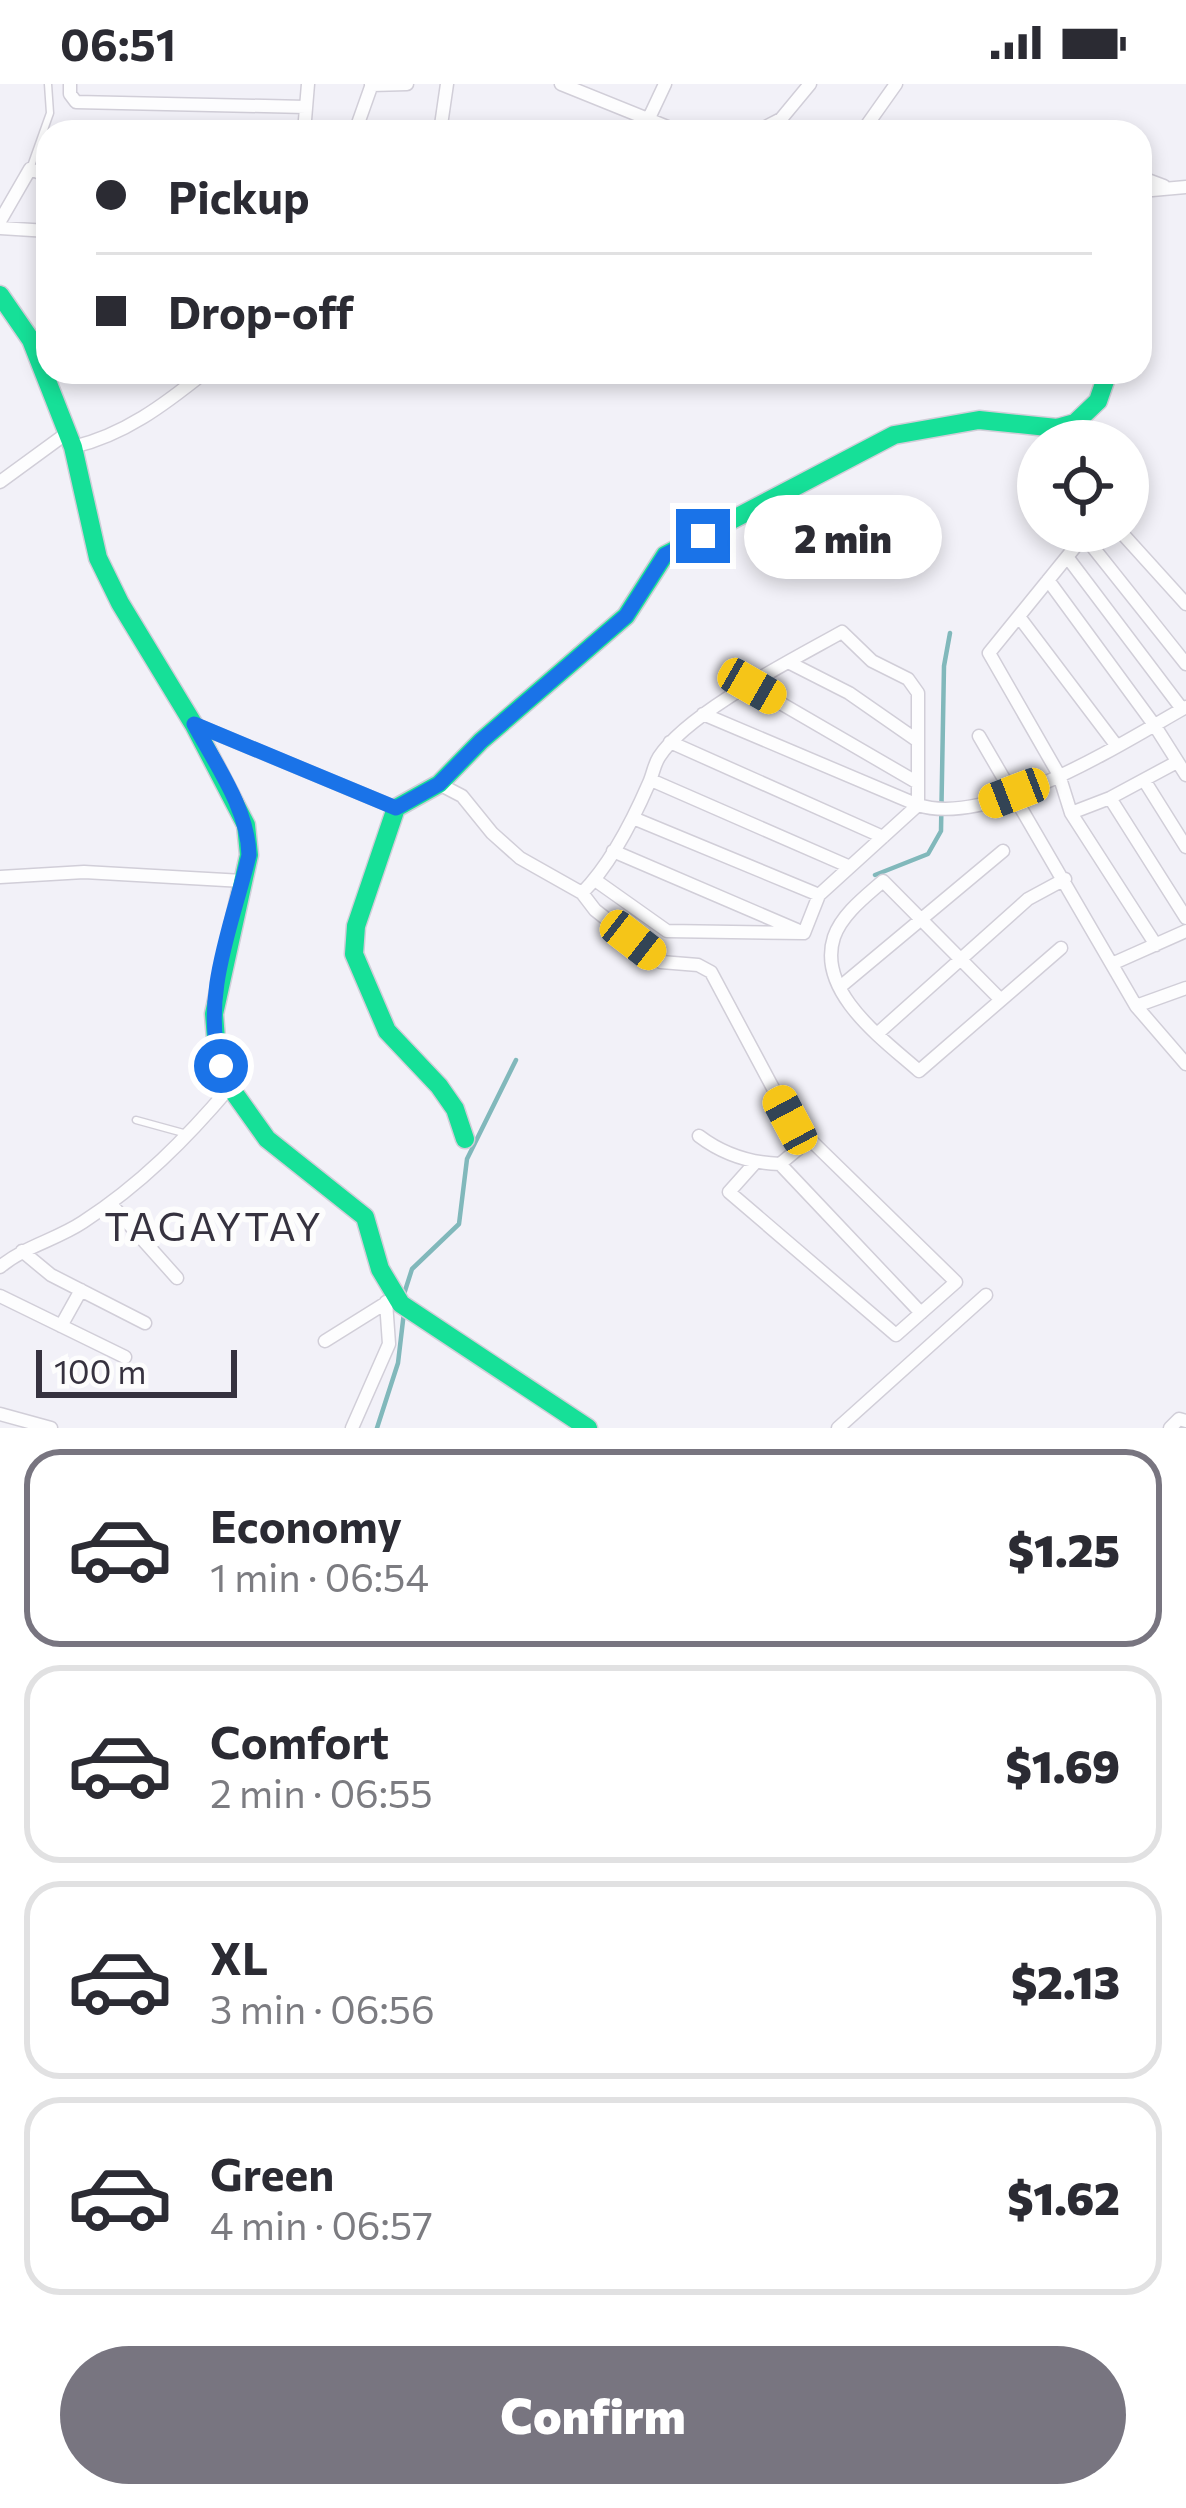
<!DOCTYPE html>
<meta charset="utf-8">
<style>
body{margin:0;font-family:Commissioner,sans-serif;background:#f7f7f7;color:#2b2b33;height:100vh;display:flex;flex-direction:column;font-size:45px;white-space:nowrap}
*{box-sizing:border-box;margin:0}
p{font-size:39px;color:#7c7c81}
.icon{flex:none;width:66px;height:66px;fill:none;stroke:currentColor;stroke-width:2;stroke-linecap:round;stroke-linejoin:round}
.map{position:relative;height:1344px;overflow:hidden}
.drawer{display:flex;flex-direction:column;background:#fff;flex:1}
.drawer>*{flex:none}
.hud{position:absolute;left:36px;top:36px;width:1116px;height:264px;border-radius:36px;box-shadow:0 6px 18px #0003;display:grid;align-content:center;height:264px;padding:0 60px;background:#fff}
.tools{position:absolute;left:1017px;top:336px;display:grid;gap:24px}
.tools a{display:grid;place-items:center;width:132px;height:132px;border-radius:50%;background:#fff;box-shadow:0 6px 18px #0003;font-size:60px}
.scale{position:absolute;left:36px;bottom:30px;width:201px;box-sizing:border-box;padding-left:12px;border:6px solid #36323f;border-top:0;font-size:33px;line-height:42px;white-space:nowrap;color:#36323f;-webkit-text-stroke:9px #fdfdfd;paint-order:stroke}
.end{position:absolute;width:54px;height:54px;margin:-27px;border:15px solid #1a73e8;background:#fff;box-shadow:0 0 0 6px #fff}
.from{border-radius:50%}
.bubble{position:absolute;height:84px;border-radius:42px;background:#fff;box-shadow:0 6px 18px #0003;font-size:39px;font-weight:800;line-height:84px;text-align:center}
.car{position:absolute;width:36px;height:72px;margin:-36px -18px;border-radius:15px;box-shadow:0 0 9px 3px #0007;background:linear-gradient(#f5c518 24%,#345 0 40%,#f5c518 0 76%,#345 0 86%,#f5c518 0)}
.hud b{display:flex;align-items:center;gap:42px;height:114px;font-size:45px}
.hud b+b{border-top:3px solid #e1e1e2}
.hud i{width:30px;height:30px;background:#2b2b33}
ul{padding:21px 0 0;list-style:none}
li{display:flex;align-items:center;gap:36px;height:198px;margin:0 24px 18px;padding:0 36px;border:6px solid #e1e1e2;border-radius:36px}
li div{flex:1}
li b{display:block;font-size:45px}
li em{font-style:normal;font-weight:800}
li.on{border-color:#787580}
li>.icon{width:108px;height:108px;stroke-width:1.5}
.cta{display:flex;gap:24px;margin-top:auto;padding:24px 60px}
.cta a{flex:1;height:138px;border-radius:72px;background:#787580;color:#fff;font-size:48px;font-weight:800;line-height:138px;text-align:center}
.status{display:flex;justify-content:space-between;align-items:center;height:84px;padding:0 60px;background:#fff;direction:ltr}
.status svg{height:33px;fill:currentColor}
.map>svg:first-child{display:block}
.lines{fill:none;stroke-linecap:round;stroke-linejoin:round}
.stream{stroke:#81b8bb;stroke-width:4.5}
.lane-casing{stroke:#d1ced8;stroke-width:9}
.street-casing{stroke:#d1ced8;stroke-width:15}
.fast-casing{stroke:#d1ced8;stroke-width:21}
.lane{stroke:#fdfdfe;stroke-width:6}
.street{stroke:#fdfdfe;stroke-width:12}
.fast{stroke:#16e098;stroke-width:18}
.route{stroke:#1a73e8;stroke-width:15}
.labels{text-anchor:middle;stroke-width:12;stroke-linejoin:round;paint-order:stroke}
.neighbourhood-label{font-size:39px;letter-spacing:3px;fill:#36323f;stroke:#fdfdfd}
</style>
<div class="status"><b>06:51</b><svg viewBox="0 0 49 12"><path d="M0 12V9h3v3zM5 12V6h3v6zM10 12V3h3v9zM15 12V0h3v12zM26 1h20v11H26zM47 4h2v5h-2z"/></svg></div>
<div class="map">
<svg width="1186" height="1344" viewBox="0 0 1186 1344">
<rect width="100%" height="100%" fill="#f2f1f8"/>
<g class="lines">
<path class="stream" d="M875,791L928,770L941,747L944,582L950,549
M404,1210L412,1185L459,1140L467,1075L516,976
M377,1344L398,1279L404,1228"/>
<defs>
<path id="lane" d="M30,85L50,29L48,0
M136,1036L187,1050"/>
<path id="street" d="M70,0V10L76,18L306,23
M561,0L680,48
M371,1L407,0
M649,34L665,0
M304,48L308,0
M355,48L372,0
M440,48L447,0
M756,48L781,35L810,0
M862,48L896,0
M1140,93L1164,102
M1141,107L1186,103
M0,137L30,85L48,92
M0,144L48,147
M1140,183L1144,107
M73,363C124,351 164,321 205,288
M0,398L67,349
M1088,447L989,569L1059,691L1071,729L1156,861
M1120,447L1186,520
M1084,452L1186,580
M1068,474L1182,625
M1048,496L1155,642L1186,691
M1020,534L1116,661
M788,578L849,609L918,657
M751,602L918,699
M703,630L918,721C990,744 1122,659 1186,623
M196,641L396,724
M979,652L1136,922L1186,980
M670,658L883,753
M651,696L848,782
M1144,696L1186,763
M439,700L462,712L492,749L520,774L582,809L595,826L661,878L698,881L711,888L790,1036L956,1198L896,1251L729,1108L754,1080
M1110,714L1186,834
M1071,729L1110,714L1177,678
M633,734L819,811
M613,767L797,846
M0,793L84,788L243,797
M595,796L667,847L804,849
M582,809C611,780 633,736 649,699C653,690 654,681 659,673C687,629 794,575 842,548L872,577L908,595L918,609V721L819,811L804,849
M1114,879L1186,847
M840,903L1003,767
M1001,916L883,797C866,812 842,830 834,853C816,908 884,956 919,987L1061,864
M1136,922L1186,904
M877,950L1028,815L1065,795
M699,1052C724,1071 750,1079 780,1080L810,1055
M780,1080L921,1229
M110,1119L177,1194
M22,1167L51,1191L145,1239
M0,1183C25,1162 56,1156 83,1138C140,1101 186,1055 230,1003
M0,1212L125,1273
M61,1242L81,1206
M325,1257L389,1217
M0,1330L51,1344
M352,1344L389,1260L386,1218
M838,1344L986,1211
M1170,1344L1179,1335L1186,1337"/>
<path id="fast" d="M0,211L31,256L73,363L98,474L120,519L194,641L246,741L249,771L214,930L217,967L230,1003L267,1055L365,1133L380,1185L401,1220L588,1344
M465,1055L455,1025L439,1002L387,947L354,870L356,842L396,724L439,700L481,657L626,532L665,471L894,351L979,336L1057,344L1075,339L1098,317L1108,288"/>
</defs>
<use href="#lane" class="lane-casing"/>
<use href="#street" class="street-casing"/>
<use href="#fast" class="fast-casing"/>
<use href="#lane" class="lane"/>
<use href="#street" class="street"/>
<use href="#fast" class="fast"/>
</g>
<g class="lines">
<path class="route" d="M221,982C200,914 233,838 249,771C248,725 216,681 194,640L396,724L439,700L481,657L626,532L665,471L703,452"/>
</g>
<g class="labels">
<g class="neighbourhood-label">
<text x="214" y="1157">TAGAYTAY</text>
</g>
</g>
</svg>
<div class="tools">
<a><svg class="icon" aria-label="locate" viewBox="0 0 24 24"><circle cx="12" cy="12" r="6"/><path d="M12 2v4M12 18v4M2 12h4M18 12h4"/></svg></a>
</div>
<div class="scale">100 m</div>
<i class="end from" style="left:221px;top:982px"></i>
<i class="end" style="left:703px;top:452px"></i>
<div class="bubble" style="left:744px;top:411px;width:198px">2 min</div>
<i class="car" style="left:752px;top:602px;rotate:120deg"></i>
<i class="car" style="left:1014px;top:709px;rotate:249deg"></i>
<i class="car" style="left:633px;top:856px;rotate:128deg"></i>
<i class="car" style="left:790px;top:1036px;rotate:332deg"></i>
<div class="hud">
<b><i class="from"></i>Pickup</b>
<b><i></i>Drop-off</b>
</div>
</div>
<section class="drawer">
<ul>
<li class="on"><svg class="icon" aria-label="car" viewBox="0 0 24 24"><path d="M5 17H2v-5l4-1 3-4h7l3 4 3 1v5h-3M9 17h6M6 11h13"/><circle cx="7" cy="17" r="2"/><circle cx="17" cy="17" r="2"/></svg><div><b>Economy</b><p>1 min · 06:54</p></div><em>$1.25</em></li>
<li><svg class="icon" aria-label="car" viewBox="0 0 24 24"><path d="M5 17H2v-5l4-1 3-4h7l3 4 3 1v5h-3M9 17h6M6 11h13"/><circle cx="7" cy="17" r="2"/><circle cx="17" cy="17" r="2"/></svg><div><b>Comfort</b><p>2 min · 06:55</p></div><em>$1.69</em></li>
<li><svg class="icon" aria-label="car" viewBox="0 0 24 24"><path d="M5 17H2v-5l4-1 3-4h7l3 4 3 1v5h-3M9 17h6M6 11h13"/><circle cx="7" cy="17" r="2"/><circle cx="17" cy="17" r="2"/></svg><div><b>XL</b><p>3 min · 06:56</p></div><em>$2.13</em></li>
<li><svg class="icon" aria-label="car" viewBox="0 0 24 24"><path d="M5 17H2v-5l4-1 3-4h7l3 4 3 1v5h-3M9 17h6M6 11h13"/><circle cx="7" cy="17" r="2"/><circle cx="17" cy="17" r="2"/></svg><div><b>Green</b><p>4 min · 06:57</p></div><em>$1.62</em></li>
</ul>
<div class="cta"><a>Confirm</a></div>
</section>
